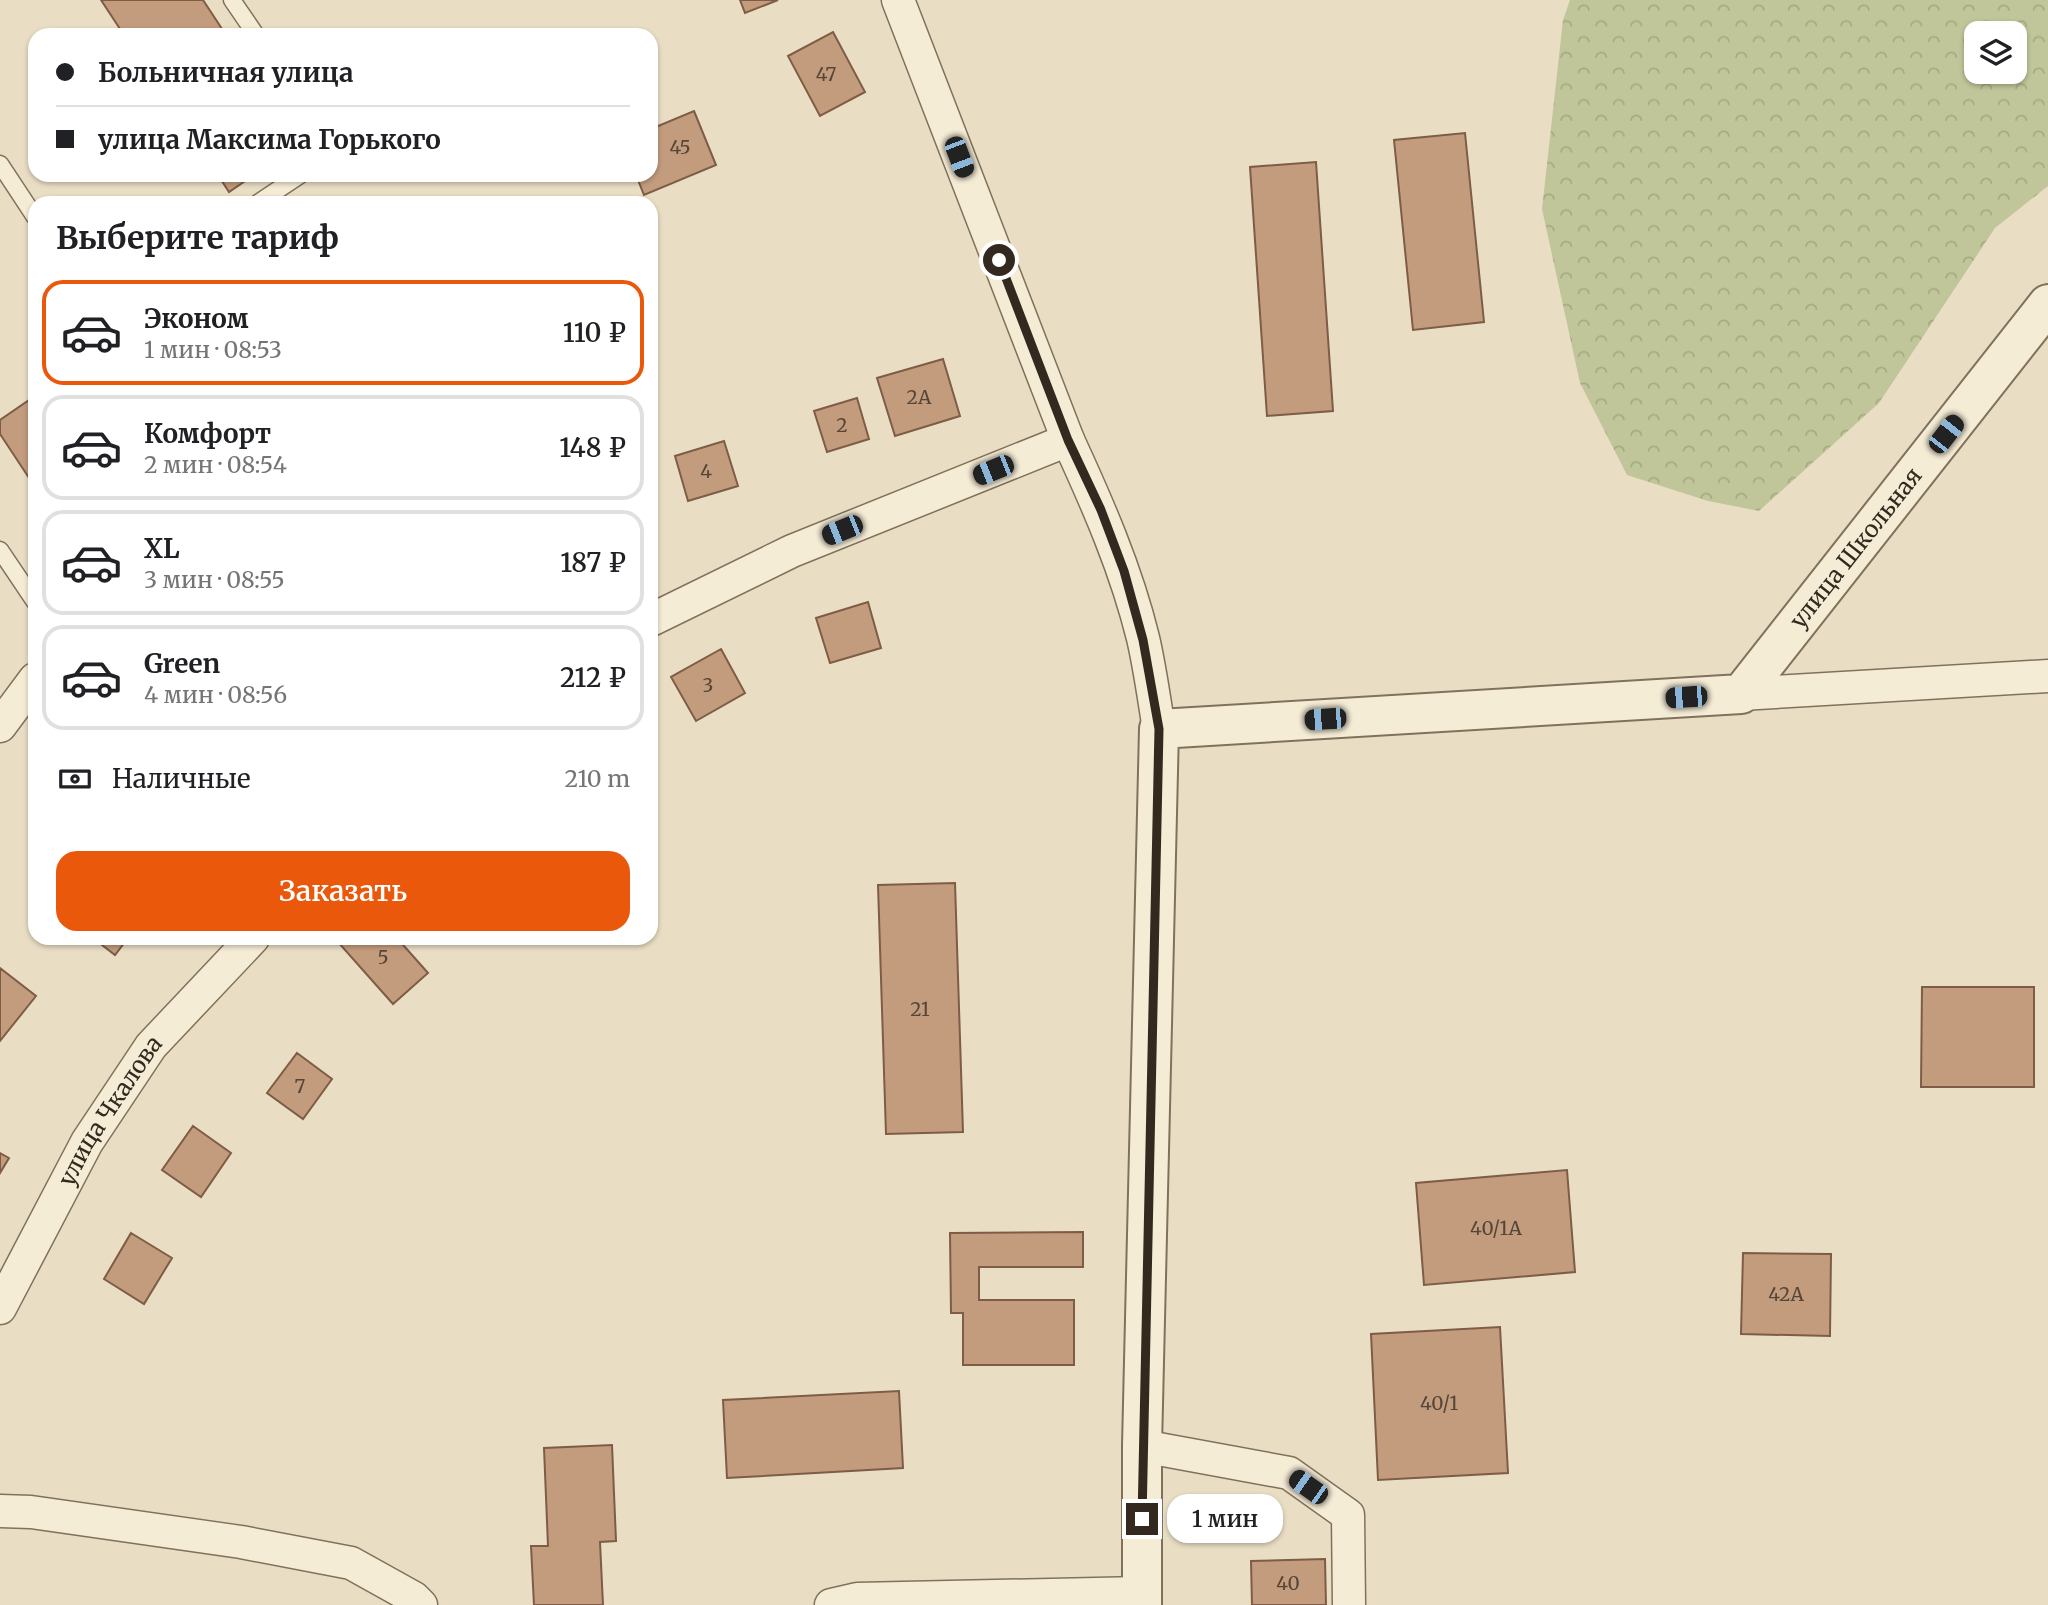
<!DOCTYPE html>
<html lang="ru">
<meta charset="utf-8">
<style>
body{margin:0;font-family:Merriweather,serif;background:#f2f2f2;color:#202124;height:100vh;display:flex;flex-direction:column;font-size:26px;white-space:nowrap}
*{box-sizing:border-box;margin:0}
p{font-size:23px;color:#757577}
.icon{flex:none;width:38px;height:38px;fill:none;stroke:currentColor;stroke-width:2;stroke-linecap:round;stroke-linejoin:round}
.map{position:relative;flex:1;overflow:hidden}
.side{position:absolute;left:28px;top:196px;width:630px;height:749px;display:flex;flex-direction:column;background:#fff;border-radius:21px;box-shadow:0 2px 5px #0004}
.side>*{flex:none}
.banner{position:absolute;left:28px;top:28px;width:630px;height:154px;border-radius:21px;box-shadow:0 2px 5px #0004;display:grid;align-content:center;height:154px;padding:0 28px;background:#fff}
.fabs{position:absolute;left:1964px;top:21px;display:grid;gap:14px}
.fabs a{display:grid;place-items:center;width:63px;height:63px;border-radius:14px;background:#fff;box-shadow:0 2px 5px #0004;font-size:35px}
.end{position:absolute;width:32px;height:32px;margin:-16px;border:9px solid #33291f;background:#fff;box-shadow:0 0 0 4px #fff}
.from{border-radius:50%}
.bubble{position:absolute;height:49px;border-radius:21px;background:#fff;box-shadow:0 2px 5px #0004;font-size:23px;font-weight:600;line-height:49px;text-align:center}
.car{position:absolute;width:21px;height:42px;margin:-21px -10px;border-radius:9px;box-shadow:0 0 5px 2px #0007;background:linear-gradient(#222 24%,#8ab4d8 0 40%,#222 0 76%,#8ab4d8 0 86%,#222 0)}
.banner b{display:flex;align-items:center;gap:24px;height:66px;font-size:26px}
.banner b+b{border-top:2px solid #e0e0e0}
.banner i{width:18px;height:18px;background:#202124}
ul{padding:0;list-style:none}
li{display:flex;align-items:center;gap:21px;height:105px;margin:0 14px 10px;padding:0 14px;border:4px solid #e0e0e0;border-radius:21px}
li div{flex:1}
li b{display:block;font-size:26px}
li em{font-style:normal;font-weight:600}
li.active{border-color:#ea580c}
li>.icon{width:63px;height:63px;stroke-width:1.5}
h2{padding:0 28px;font-size:32px;line-height:84px}
.pay{display:flex;align-items:center;gap:18px;height:77px;padding:0 28px;font-size:26px}
.pay p{margin-inline-start:auto}
.action{display:flex;gap:14px;margin-top:auto;padding:14px 28px}
.action a{flex:1;height:80px;border-radius:21px;background:#ea580c;color:#fff;font-size:28px;font-weight:600;line-height:80px;text-align:center}
.map>svg:first-child{display:block}
.forest{fill:url(#forest-crowns);fill-rule:evenodd}
.building{fill:#c39c7e;stroke:#7e5c45;stroke-width:2}
.lines{fill:none;stroke-linecap:round;stroke-linejoin:round}
.service-casing{stroke:#81715c;stroke-width:19}
.minor-casing{stroke:#81715c;stroke-width:35}
.tertiary-casing{stroke:#81715c;stroke-width:42}
.service{stroke:#f5ecd6;stroke-width:16}
.minor{stroke:#f5ecd6;stroke-width:32}
.tertiary{stroke:#f5ecd6;stroke-width:38}
.route{stroke:#33291f;stroke-width:9}
.labels{text-anchor:middle;stroke-width:5;stroke-linejoin:round;paint-order:stroke}
.number-label{font-size:19px;fill:#574637}
.street-label{font-size:23px;fill:#33291f;stroke:#f1e9d3}
</style>
<div class="map">
<svg width="2048" height="1605" viewBox="0 0 2048 1605">
<defs>
<pattern id="forest-crowns" width="20" height="18" patternUnits="userSpaceOnUse" patternTransform="scale(1.75)"><rect width="20" height="18" fill="#c0c699"/><path d="M2 6a3 3 0 1 1 6 0M12 15a3 3 0 1 1 6 0" fill="none" stroke="#a5aa83"/></pattern>
</defs>
<rect width="100%" height="100%" fill="#e9dec4"/>
<path class="forest" d="M1570,0H2048V186L1995,228L1879,403L1759,511L1708,501L1627,475L1580,383L1542,209L1563,20ZM1976,33H2014V72H1976Z"/>
<path class="building" d="M101,0H203L226,35H124Z
M740,0H778L745,13Z
M833,32L865,92L820,116L788,56Z
M694,111L716,165L644,195L636,175H651V129Z
M1465,133L1484,322L1413,330L1394,140Z
M1316,162L1333,411L1267,416L1250,167Z
M218,175H254L229,192Z
M943,359L960,416L895,436L877,378Z
M35,396V487L0,434V420Z
M857,398L869,439L827,452L814,411Z
M724,441L738,486L688,501L675,456Z
M868,602L881,648L830,663L816,618Z
M721,649L745,693L696,721L671,677Z
M955,883L963,1132L886,1134L878,885Z
M93,938H128L115,955Z
M341,938H397L428,973L393,1004L337,941Z
M0,968L36,996L0,1041Z
M1922,987H2034V1087H1921Z
M297,1053L332,1079L303,1119L267,1093Z
M193,1126L231,1153L201,1197L162,1170Z
M0,1153L9,1158L0,1173Z
M1567,1170L1575,1272L1424,1285L1416,1183Z
M1083,1232V1267H979V1300H1074V1365H963V1313H951L950,1233Z
M131,1233L172,1258L144,1304L104,1279Z
M1743,1253L1831,1254L1830,1336L1741,1334Z
M1500,1327L1508,1473L1378,1480L1371,1334Z
M899,1391L903,1468L727,1478L723,1400Z
M612,1445L616,1541L600,1542L603,1605H534L531,1546H548L544,1448Z
M1325,1559L1326,1605H1252L1251,1561Z"/>
<g class="lines">
<defs>
<path id="service" d="M232,0L256,35
M0,164L35,217
M258,203L300,175
M0,550L35,602"/>
<g id="minor">
<path d="M898,0L1068,440C1098,505 1126,569 1143,638C1150,668 1154,699 1159,729"/>
<path d="M651,620L792,551L1068,440"/>
<path d="M1741,694L2048,676"/>
<path d="M0,726L35,679"/>
<path id="s1" d="M0,1308L87,1142L151,1046L253,938"/>
<path d="M1142,1446L1289,1473L1348,1515L1349,1605"/>
<path d="M0,1511L31,1512L241,1542L351,1563L414,1598L421,1605"/>
<path d="M831,1605L857,1599L1142,1593"/>
</g>
<g id="tertiary">
<path id="s2" d="M1142,1605V1446L1159,729L1741,694L2048,304"/>
</g>
</defs>
<use href="#service" class="service-casing"/>
<use href="#minor" class="minor-casing"/>
<use href="#tertiary" class="tertiary-casing"/>
<use href="#service" class="service"/>
<use href="#minor" class="minor"/>
<use href="#tertiary" class="tertiary"/>
</g>
<g class="lines">
<path class="route" d="M999,260L1068,440L1101,510L1124,571L1143,640L1159,729L1142,1519"/>
</g>
<g class="labels">
<g class="number-label">
<text x="826" y="81">47</text>
<text x="680" y="154">45</text>
<text x="919" y="404">2А</text>
<text x="842" y="432">2</text>
<text x="706" y="478">4</text>
<text x="708" y="692">3</text>
<text x="383" y="964">5</text>
<text x="920" y="1016">21</text>
<text x="300" y="1093">7</text>
<text x="1496" y="1235">40/1А</text>
<text x="1786" y="1301">42А</text>
<text x="1439" y="1410">40/1</text>
<text x="1288" y="1590">40</text>
</g>
<g class="street-label">
<text dy="8" stroke="none"><textPath href="#s2" startOffset="1645">улица Школьная</textPath></text>
<text dy="8" stroke="none"><textPath href="#s1" startOffset="226">улица Чкалова</textPath></text>
</g>
</g>
</svg>
<div class="fabs">
<a><svg class="icon" aria-label="layers" viewBox="0 0 24 24"><path d="M12 4l9 5-9 5-9-5zM3 14l9 5 9-5"/></svg></a>
</div>
<i class="end from" style="left:999px;top:260px"></i>
<i class="end" style="left:1142px;top:1519px"></i>
<div class="bubble" style="left:1167px;top:1494px;width:116px">1 мин</div>
<i class="car" style="left:959px;top:157px;rotate:159deg"></i>
<i class="car" style="left:1946px;top:434px;rotate:38deg"></i>
<i class="car" style="left:993px;top:470px;rotate:248deg"></i>
<i class="car" style="left:842px;top:530px;rotate:248deg"></i>
<i class="car" style="left:1686px;top:697px;rotate:266deg"></i>
<i class="car" style="left:1325px;top:719px;rotate:266deg"></i>
<i class="car" style="left:1308px;top:1487px;rotate:305deg"></i>
<div class="banner">
<b><i class="from"></i>Больничная улица</b>
<b><i></i>улица Максима Горького</b>
</div>
<section class="side">
<h2>Выберите тариф</h2>
<ul>
<li class="active"><svg class="icon" aria-label="car" viewBox="0 0 24 24"><path d="M5 17H2v-5l4-1 3-4h7l3 4 3 1v5h-3M9 17h6M6 11h13"/><circle cx="7" cy="17" r="2"/><circle cx="17" cy="17" r="2"/></svg><div><b>Эконом</b><p>1 мин · 08:53</p></div><em>110 ₽</em></li>
<li><svg class="icon" aria-label="car" viewBox="0 0 24 24"><path d="M5 17H2v-5l4-1 3-4h7l3 4 3 1v5h-3M9 17h6M6 11h13"/><circle cx="7" cy="17" r="2"/><circle cx="17" cy="17" r="2"/></svg><div><b>Комфорт</b><p>2 мин · 08:54</p></div><em>148 ₽</em></li>
<li><svg class="icon" aria-label="car" viewBox="0 0 24 24"><path d="M5 17H2v-5l4-1 3-4h7l3 4 3 1v5h-3M9 17h6M6 11h13"/><circle cx="7" cy="17" r="2"/><circle cx="17" cy="17" r="2"/></svg><div><b>XL</b><p>3 мин · 08:55</p></div><em>187 ₽</em></li>
<li><svg class="icon" aria-label="car" viewBox="0 0 24 24"><path d="M5 17H2v-5l4-1 3-4h7l3 4 3 1v5h-3M9 17h6M6 11h13"/><circle cx="7" cy="17" r="2"/><circle cx="17" cy="17" r="2"/></svg><div><b>Green</b><p>4 мин · 08:56</p></div><em>212 ₽</em></li>
</ul>
<div class="pay"><svg class="icon" aria-label="cash" viewBox="0 0 24 24"><path d="M3 7h18v10H3z"/><circle cx="12" cy="12" r="2"/></svg>Наличные<p>210 m</p></div>
<div class="action"><a>Заказать</a></div>
</section>
</div>
